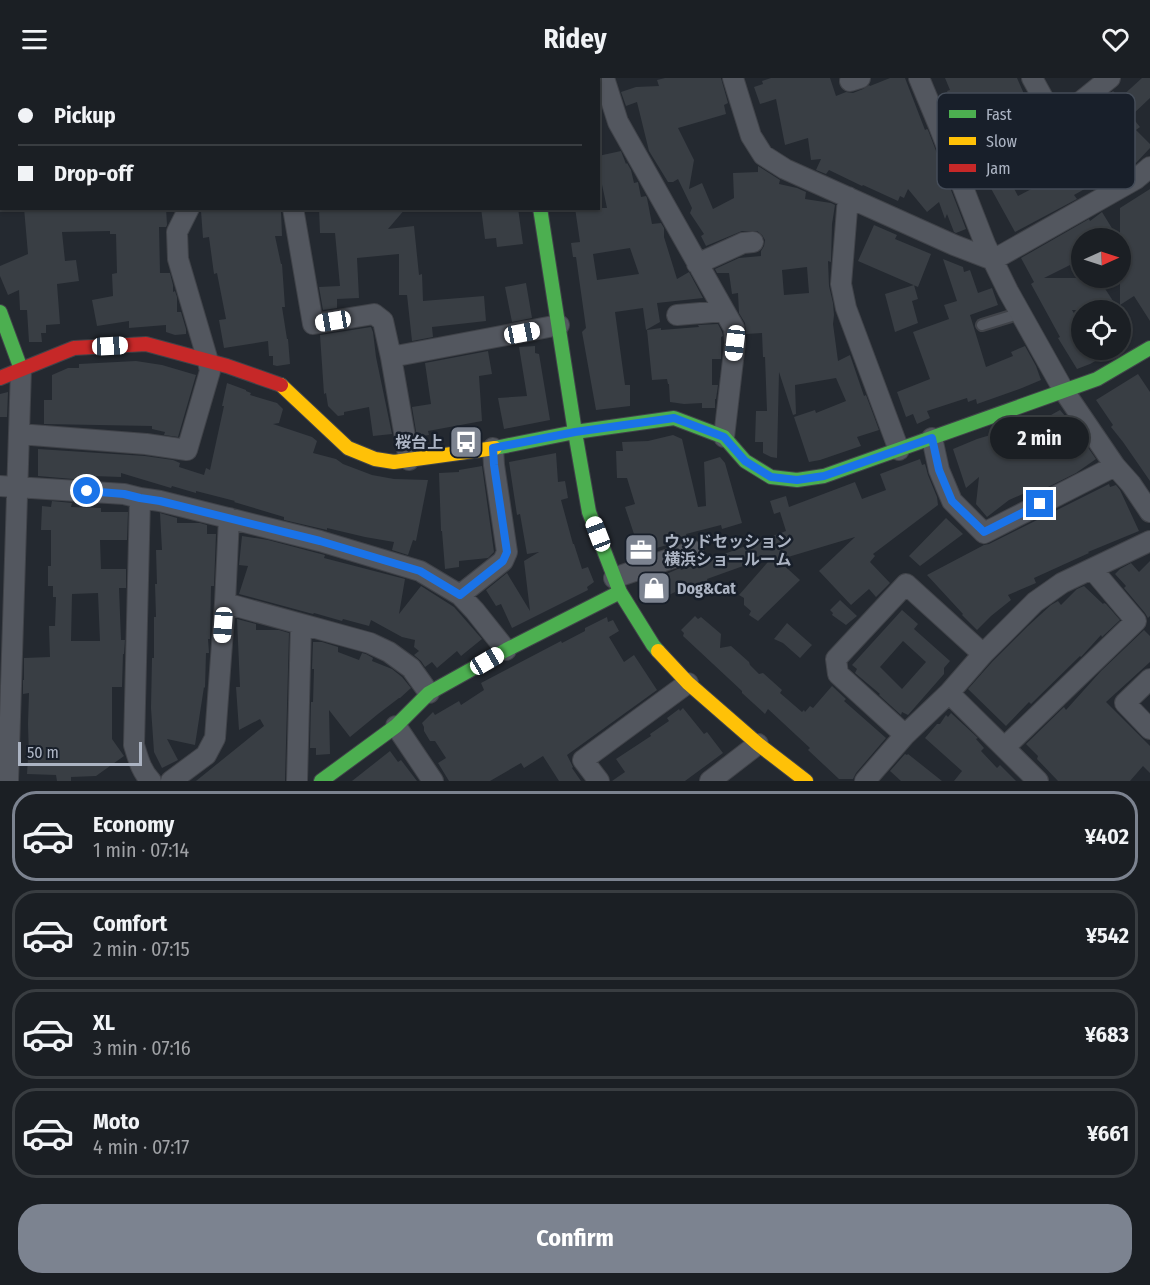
<!DOCTYPE html>
<meta charset="utf-8">
<style>
body{margin:0;font-family:"Fira Sans Condensed","Noto Sans JP",sans-serif;background:#24272c;color:#f1f3f6;height:100vh;display:flex;flex-direction:column;font-size:22px;white-space:nowrap}
*{box-sizing:border-box;margin:0}
p{font-size:20px;color:#a0a2a6}
.icon{flex:none;width:33px;height:33px;fill:none;stroke:currentColor;stroke-width:2;stroke-linecap:round;stroke-linejoin:round}
.map{position:relative;height:703px;overflow:hidden}
.details{display:flex;flex-direction:column;background:#1b1f24;flex:1}
.details>*{flex:none}
.guide{position:absolute;left:0px;top:0px;width:600px;height:132px;box-shadow:0 2px 4px #0004,0 0 0 2px #393d41;display:grid;align-content:center;height:132px;padding:0 18px;background:#1b1f24}
.needle{width:39px;rotate:87deg}
.fabs{position:absolute;left:1071px;top:150px;display:grid;gap:12px}
.fabs a{display:grid;place-items:center;width:60px;height:60px;border-radius:50%;background:#1b1f24;box-shadow:0 2px 4px #0004,0 0 0 2px #393d41;font-size:30px}
.scale{position:absolute;left:18px;bottom:15px;width:124px;box-sizing:border-box;padding-left:6px;border:3px solid #acb4c3;border-top:0;font-size:16px;line-height:21px;white-space:nowrap;color:#acb4c3;-webkit-text-stroke:4px #181f2a;paint-order:stroke}
.end{position:absolute;width:27px;height:27px;margin:-14px;border:8px solid #1a73e8;background:#fff;box-shadow:0 0 0 3px #fff}
.from{border-radius:50%}
.bubble{position:absolute;height:42px;border-radius:21px;background:#1b1f24;box-shadow:0 2px 4px #0004,0 0 0 2px #393d41;font-size:20px;font-weight:700;line-height:42px;text-align:center}
.car{position:absolute;width:18px;height:36px;margin:-18px -9px;border-radius:8px;box-shadow:0 0 4px 2px #0007;background:linear-gradient(#fff 24%,#345 0 40%,#fff 0 76%,#345 0 86%,#fff 0)}
.guide b{display:flex;align-items:center;gap:21px;height:57px;font-size:22px}
.guide b+b{border-top:2px solid #393d41}
.guide i{width:15px;height:15px;background:#f1f3f6}
ul{padding:10px 0 0;list-style:none}
li{display:flex;align-items:center;gap:18px;height:90px;margin:0 12px 9px;padding:0 6px;border:3px solid #393d41;border-radius:24px}
li div{flex:1}
li b{display:block;font-size:22px}
li em{font-style:normal;font-weight:700}
li.active{border-color:#7c8390}
li>.icon{width:54px;height:54px;stroke-width:1.5}
.primary-button{display:flex;gap:12px;margin-top:auto;padding:12px 18px}
.primary-button a{flex:1;height:69px;border-radius:24px;background:#7c8390;color:#fff;font-size:24px;font-weight:700;line-height:69px;text-align:center}
header{display:flex;justify-content:space-between;align-items:center;height:78px;padding:0 18px;background:#1b1f24;font-size:27px;font-weight:700}
.map>svg:first-child{display:block}
.building{fill:#393e44;fill-rule:evenodd}
.lines{fill:none;stroke-linecap:round;stroke-linejoin:round}
.lane-casing{stroke:#404349;stroke-width:14}
.street-casing{stroke:#404349;stroke-width:22}
.fast-casing{stroke:#404349;stroke-width:16}
.slow-casing{stroke:#404349;stroke-width:16}
.jam-casing{stroke:#404349;stroke-width:16}
.lane{stroke:#53575f;stroke-width:10}
.street{stroke:#53575f;stroke-width:20}
.fast{stroke:#4caf50;stroke-width:14}
.slow{stroke:#ffc107;stroke-width:14}
.jam{stroke:#c62828;stroke-width:14}
.route{stroke:#1a73e8;stroke-width:8}
.labels{text-anchor:middle;stroke-width:5;stroke-linejoin:round;paint-order:stroke}
.poi-label{font-size:16px;font-weight:bold;fill:#acb4c3;stroke:#181f2a;text-anchor:start}
.key{fill:#181f2a;stroke:#444c58;stroke-width:1.5}
.key-label{font-size:16px;fill:#acb4c3}
</style>
<header><svg class="icon" aria-label="menu" viewBox="0 0 24 24"><path d="M4 6h16M4 12h16M4 18h16"/></svg>Ridey<svg class="icon" aria-label="heart" viewBox="0 0 24 24"><path d="M12 20l-8-8c-3-5 5-10 8-4 3-6 11-1 8 4z"/></svg></header>
<div class="map">
<svg width="1150" height="703" viewBox="0 0 1150 703">
<rect width="100%" height="100%" fill="#242930"/>
<path class="building" d="M665,0H721L728,25L724,27L726,36L678,50L694,82L689,111L702,105L713,131L734,120L733,95L758,94V88L780,102L779,106L797,110L806,114L805,121L831,125L835,127L832,146L831,184L828,183L829,208L833,225L834,237L833,246L838,283L850,277L864,318L866,317L879,352L857,359L861,368L820,382L809,384L794,339L815,332L816,335L846,323L836,300L795,307L796,336L793,337L779,294L777,380L771,379L763,375V364H755L756,333H767L765,279H763L762,255L746,256L745,245L739,235L738,215L732,216L729,195H717L715,191L739,180L761,178V173L764,168L765,162L762,157L757,153H742L706,168L701,158L704,156L690,135L692,130L678,101L673,104H668L649,73L637,24L626,28L621,14L636,9L659,8L657,2ZM807,189L809,215L784,217L782,192Z
M771,0H830L836,18L846,14L853,15L863,11L869,7L870,8L890,0H905L925,52L927,51L928,52L966,151L956,155L954,154L947,136L945,141L939,124L927,134L908,111L904,120L900,118L898,123L863,107L862,108L829,92L826,96L816,92L821,81L811,82L808,60L785,67L776,21L760,26L754,9L763,6L762,3Z
M945,0H1017L1028,25L1031,24L1036,36L1010,49L1004,35L963,54L947,13L950,12Z
M1142,0H1150V20L1131,38L1140,49L1136,52L1150,66V70L1136,85L1091,36L1099,29L1097,26L1113,13L1120,20Z
M1088,40L1113,95L1074,117L1077,121L1015,154L983,96L1001,86L1018,118L1041,106L1024,76L1039,67L1041,69L1071,51L1070,48Z
M621,73L626,86L627,85L631,92L634,105L638,104L641,119L646,118L647,120L652,146L661,145L664,150V159L677,201L689,194L703,220L657,225L660,244L646,252L643,230L615,234L625,307H630V328L596,332L582,254L586,250L576,179H573L571,165L580,164L575,130H607L598,88V78ZM630,170L639,196L597,202L593,176Z
M1150,111V243L1134,218L1120,227V130Z
M24,130H166L167,147L166,149H159L160,195H170L173,207V214L175,213L177,219V234H181L186,251V256L175,257L166,254V247L129,250V243L97,248L92,222L113,218L112,196L117,195L116,156H110V153L62,154L65,183L76,182L79,203L57,206L60,246L46,247V255H41L42,264H29L27,232H20L19,212L8,217L0,198V188L28,176Z
M260,130H273V133H281L282,158H275L281,186H282L285,229H282L287,261H288L290,286L277,288L273,287V278H269L268,263L224,270L219,242L226,241L217,195L214,196L209,159L203,160L201,133Z
M319,130H406L388,151L414,148L419,197L422,196L423,223L484,218L486,243L432,249L433,259L412,263L407,217H399V176L357,180L359,220L337,221V230L323,232L319,209L340,208L335,155H320Z
M481,130H518L523,166L497,169L496,160L485,161Z
M1102,134L1118,160H1082V181L1044,200H1098L1119,232H1072L1082,249V272H1115L1090,286L1077,291L1058,260L1060,259L1031,206L1034,204L1021,180L1089,141L1090,143Z
M874,147L897,157L895,161L931,176L918,209L858,183Z
M943,181L963,189L964,194L970,192L978,215L992,210L998,227L970,237L986,289L1013,278L1011,274L1025,268L1036,288L1041,302L1022,310L977,326L976,321L968,324L967,320L927,333L930,340L917,346L913,336L906,339L897,314L930,301L913,254L949,241L944,227L957,223Z
M526,205L532,240L512,244L505,209Z
M914,207L918,221L912,223L918,245L895,254L885,216Z
M718,246L722,254L723,258L721,259V281H712V307H718L716,321H715V330H702V325L684,326L670,324L669,306H668L667,301L652,302L647,252L661,250V252L699,249L698,247Z
M371,249L373,254L376,279L392,356L373,358L369,329L344,334V337L338,338L328,328L326,315L324,316L320,257Z
M535,268V275L539,276L550,342L504,351L498,320L527,318L519,269Z
M488,273L492,296L479,298L482,343L428,353L429,357L417,359L412,329L431,326L425,285Z
M136,283L162,287L196,297L178,359L164,357L165,354L152,351V348L44,346V322H52V297L68,290H79V286Z
M1138,296L1150,314V403L1123,364L1111,349L1113,347L1096,322Z
M227,305L246,312V313L251,315L250,317L277,325L283,331L279,345L273,346L312,359L317,363L313,375L336,381L343,386L372,397L394,401L428,402L416,463L413,462L408,477L392,472L394,464L365,459L327,450V452L284,442V439L234,424L235,423L196,413V415L172,408L171,410L121,395V399L93,398V400L73,401L38,398V371L145,378L173,382L180,385L179,389L204,397L206,390L210,392L224,328H222Z
M8,314L7,339H0V316Z
M1060,332L1071,345L1096,381L1076,395L1036,415L1034,411L1009,422L987,439L976,426L979,399L966,410L953,371L977,361L1004,353L1003,352L1021,345L1022,347L1051,337Z
M673,357L682,361L698,429L706,428L704,384L720,379L725,385L742,445L722,451L721,447L686,456L688,461L653,471L654,474L635,480L628,458L634,456L625,429L635,426L627,400H617L616,373H623L622,364L648,363Z
M556,375L558,404L565,403L568,420L561,422L573,466H574L582,491L588,489L594,504L587,509L588,512L512,550L501,526L496,528L486,512L507,495L530,533L524,483L539,474L527,476L520,436L517,437L509,384Z
M920,381L922,387L925,386L928,397L937,419L938,427L873,476L875,478L870,484L890,505L876,519L869,511L851,527L819,493L855,459L778,482L800,502L758,543L749,537L751,533L744,527V520L739,517L774,477L707,501L709,506L693,512L692,509L676,517L675,514L653,525L642,506L655,499L662,496V498L680,490L681,492L786,453L780,434L774,436L770,423L786,418L789,429L855,404L862,421L886,412L880,396Z
M482,388L494,474L488,480L459,483V489L445,491L442,453H441L439,395L459,394V392Z
M1109,406L1110,409L1116,407L1120,412L1139,453L1088,474L1089,475L1034,500L1036,505L1008,517L1011,522L991,538L977,552L962,537L963,536L927,497L984,467L989,466Z
M52,423L72,425L71,429L101,430V434H128L127,462H100L101,491H126V510H119L121,562H125L124,576H123L122,609H112V661L124,678L96,698L71,699V703H57L56,697L27,696L28,680H29L28,646L29,615L23,616V602H24V580L50,579L49,548H55L56,519H53V508H48V488H51V452H41L42,428L51,429ZM98,515L100,563H71L72,516Z
M160,435L177,440V445H200L207,447V456H216L214,508H211L210,561H208L209,575H206L205,610L204,609L195,667L167,661L178,682L162,690L154,674L151,630L152,580H154V539H156L155,506H157L156,472H162Z
M946,440L963,456L920,488L909,478Z
M242,458L268,462L317,475L325,477L324,480L405,501L399,536L421,508L454,529L482,561L461,578L457,573L437,590L432,584L425,589L421,583L414,577L419,573L414,569L415,562L402,559L371,542L369,548L343,541L342,543L314,535L313,536L239,516L248,488L239,487Z
M1150,483V538L1148,540L1145,535L1124,510L1126,508L1115,496L1120,491L1131,485L1139,494Z
M1084,508L1103,526L1104,525L1106,526L1120,542L1102,559L1101,557L1081,579L1080,578L1031,626L1029,624L1006,648L968,611L992,584L1028,548L1051,527L1058,523L1061,527L1077,511Z
M840,522L857,538L846,547L832,537L833,535L830,532Z
M902,532L918,546L914,551L950,583L944,590V596L908,637L902,634L901,637L879,617L880,616L855,595L857,591L852,587ZM903,563L926,584L902,611L880,589Z
M695,538L698,541L701,539L721,556L720,570L731,568L749,584L750,587L759,596L763,595L782,612L780,615L802,634L804,632L805,634L810,628L813,630L832,608L846,621L844,623L886,660L856,695L853,701H839L808,672L810,670L768,631L765,636L742,615V613L683,558L684,555L681,552Z
M607,539L608,544L613,542L619,553L609,559L624,584L634,577L657,612L567,677L573,689L572,690L581,703H559L543,678L524,690L521,685L490,703H449L438,685L446,680L435,663H430L424,653V649L422,645L433,634L435,637L459,623L461,627L484,612L481,605L561,563L562,565L585,553V550Z
M237,541L256,546V552H279L289,555L285,703H196L264,648L260,641L239,652L236,609H240Z
M787,545L812,567L800,580L783,565L774,561Z
M1144,552L1150,558V584L1106,624L1150,668V695L1143,688L1130,703H1058L1037,681L1038,678L1026,666L1064,629L1066,632L1101,593Z
M313,564H322L338,569V574L359,582L362,575L366,576L373,580L372,583L392,591L402,599L411,610L400,620H399L378,636L350,659L329,632L330,676L316,677V670H310L311,624H313L314,591H312Z
M683,630L704,656L707,654L723,675L685,703H612L625,694L616,681L651,658L650,656L669,643L667,640L679,631L680,633Z
M951,635L978,660L976,661L984,670L981,673L997,690L1000,687L1016,703H954L962,693L925,660L937,646H940L946,637L948,639Z
M390,673L398,684L401,682L417,703H352Z
M905,676L907,677L908,676L942,703H901L890,693Z"/>
<g class="lines">
<defs>
<path id="lane" d="M982,247L1021,235"/>
<path id="street" d="M148,0V2
M366,0L367,2
M604,0L618,44L734,250L735,265L724,359
M733,0L751,58L763,77L785,91L954,167L993,182L1136,101L1150,89
M919,0L939,48L985,166L1008,213L1064,313L1115,388L1131,406L1150,434
M1032,0L1054,40
M850,3L860,0
M958,94L1074,29L1110,0
M848,119L841,206L846,230L899,372
M293,130L313,246L374,236L383,243L391,279
M697,186L743,165L753,164
M677,237L724,233
M19,356L146,366L187,372L210,293L208,283L178,181L177,154L189,130
M932,360L939,392L952,423L984,455L1115,388
M409,382L391,279L559,247
M0,408L124,416L140,420L160,423L320,463L420,493L460,517L475,533L506,572
M140,420L134,667C138,680 141,693 151,703
M614,500L693,473
M460,517L503,483L507,474L494,387L493,370
M225,525L370,565L389,574L411,590L429,615
M1150,601L1125,625L1150,651
M949,615L1038,703
M396,648L433,703
M905,657L838,596L836,581L906,506L983,576
M1005,669L1136,543L1092,491
M8,703L21,291
M171,703L206,677L215,660L225,525L229,440
M297,703L301,546
M599,703L583,682L688,605
M710,703L758,666
M865,703L905,657L949,615L983,576L1035,524L1062,505L1150,463"/>
<path id="fast" d="M515,0V2
M540,130L575,354L589,434L620,514L653,567L658,573
M0,234L21,291
M495,370L575,354L674,340L724,359L745,383L771,399L797,402L824,398L1097,301L1150,270
M321,703L396,648L429,615L506,572L620,514"/>
<path id="slow" d="M281,307L348,370L375,381L394,384L495,370
M658,573L688,605L758,666L806,703"/>
<path id="jam" d="M0,300L74,270L146,266L227,288L281,307"/>
</defs>
<use href="#lane" class="lane-casing"/>
<use href="#street" class="street-casing"/>
<use href="#fast" class="fast-casing"/>
<use href="#slow" class="slow-casing"/>
<use href="#jam" class="jam-casing"/>
<use href="#lane" class="lane"/>
<use href="#street" class="street"/>
<use href="#fast" class="fast"/>
<use href="#slow" class="slow"/>
<use href="#jam" class="jam"/>
</g>
<g class="lines">
<path class="route" d="M87,413L124,416L140,420L160,423L320,463L420,493L460,517L503,483L507,474L494,387L493,370L575,354L674,340L724,359L745,383L771,399L797,402L824,398L932,360L939,392L952,423L984,454L1040,426"/>
</g>
<defs>
<symbol id="bus-square" viewBox="-11 -11 22 22"><rect x="-9" y="-9" width="18" height="18" rx="4" fill="#7c8390" stroke="#181f2a"/><path d="M-5-6H5V4H4V6H2V4H-2V6H-4V4H-5ZM-3.5-4V0h7V-4ZM-3.5 1.2v1.5H-2V1.2ZM2 1.2v1.5H3.5V1.2Z" fill="#fff"/></symbol>
<symbol id="office-square" viewBox="-11 -11 22 22"><rect x="-9" y="-9" width="18" height="18" rx="4" fill="#7c8390" stroke="#181f2a"/><path d="M-6-3h4V-5.5h4V-3h4V5H-6ZM-1-4.5V-3h2v-1.5ZM-6 0V1H6V0Z" fill="#fff"/></symbol>
<symbol id="shop-square" viewBox="-11 -11 22 22"><rect x="-9" y="-9" width="18" height="18" rx="4" fill="#7c8390" stroke="#181f2a"/><path d="M-5-2.5h2.3a2.7 3.5 0 0 1 5.4 0H5L5.5 6h-11ZM-1.5-2.5h3a1.5 2.3 0 0 0-3 0Z" fill="#fff"/></symbol>
</defs>
<g fill-rule="evenodd">
<use href="#bus-square" x="447" y="345" width="38" height="38"/>
<use href="#office-square" x="622" y="453" width="38" height="38"/>
<use href="#shop-square" x="635" y="491" width="38" height="38"/>
</g>
<g class="labels">
<g class="poi-label">
<text x="443" y="370" text-anchor="end">桜台上</text>
<text x="664" y="469">ウッドセッション<tspan x="664" dy="18">横浜ショールーム</tspan></text>
<text x="677" y="516">Dog&amp;Cat</text>
</g>
</g>
<rect x="937" y="15" width="198" height="96" rx="9" class="key"/>
<rect x="949" y="32" width="27" height="8" fill="#4caf50"/>
<rect x="949" y="59" width="27" height="8" fill="#ffc107"/>
<rect x="949" y="86" width="27" height="8" fill="#c62828"/>
<g class="key-label">
<text x="986" y="42">Fast</text>
<text x="986" y="69">Slow</text>
<text x="986" y="96">Jam</text>
</g>
</svg>
<div class="fabs">
<a><svg class="needle" viewBox="-14 -14 28 28"><path d="M0-13l5 13h-10z" fill="#e53935"/><path d="M0 13l5-13h-10z" fill="#a0a2a6"/></svg></a>
<a><svg class="icon" aria-label="locate" viewBox="0 0 24 24"><circle cx="12" cy="12" r="6"/><path d="M12 2v4M12 18v4M2 12h4M18 12h4"/></svg></a>
</div>
<div class="scale">50 m</div>
<i class="end from" style="left:87px;top:413px"></i>
<i class="end" style="left:1040px;top:426px"></i>
<div class="bubble" style="left:990px;top:339px;width:99px">2 min</div>
<i class="car" style="left:333px;top:243px;rotate:261deg"></i>
<i class="car" style="left:522px;top:255px;rotate:79deg"></i>
<i class="car" style="left:735px;top:265px;rotate:187deg"></i>
<i class="car" style="left:110px;top:268px;rotate:87deg"></i>
<i class="car" style="left:598px;top:456px;rotate:339deg"></i>
<i class="car" style="left:223px;top:547px;rotate:184deg"></i>
<i class="car" style="left:487px;top:583px;rotate:60deg"></i>
<div class="guide">
<b><i class="from"></i>Pickup</b>
<b><i></i>Drop-off</b>
</div>
</div>
<section class="details">
<ul>
<li class="active"><svg class="icon" aria-label="car" viewBox="0 0 24 24"><path d="M5 17H2v-5l4-1 3-4h7l3 4 3 1v5h-3M9 17h6M6 11h13"/><circle cx="7" cy="17" r="2"/><circle cx="17" cy="17" r="2"/></svg><div><b>Economy</b><p>1 min · 07:14</p></div><em>¥402</em></li>
<li><svg class="icon" aria-label="car" viewBox="0 0 24 24"><path d="M5 17H2v-5l4-1 3-4h7l3 4 3 1v5h-3M9 17h6M6 11h13"/><circle cx="7" cy="17" r="2"/><circle cx="17" cy="17" r="2"/></svg><div><b>Comfort</b><p>2 min · 07:15</p></div><em>¥542</em></li>
<li><svg class="icon" aria-label="car" viewBox="0 0 24 24"><path d="M5 17H2v-5l4-1 3-4h7l3 4 3 1v5h-3M9 17h6M6 11h13"/><circle cx="7" cy="17" r="2"/><circle cx="17" cy="17" r="2"/></svg><div><b>XL</b><p>3 min · 07:16</p></div><em>¥683</em></li>
<li><svg class="icon" aria-label="car" viewBox="0 0 24 24"><path d="M5 17H2v-5l4-1 3-4h7l3 4 3 1v5h-3M9 17h6M6 11h13"/><circle cx="7" cy="17" r="2"/><circle cx="17" cy="17" r="2"/></svg><div><b>Moto</b><p>4 min · 07:17</p></div><em>¥661</em></li>
</ul>
<div class="primary-button"><a>Confirm</a></div>
</section>
